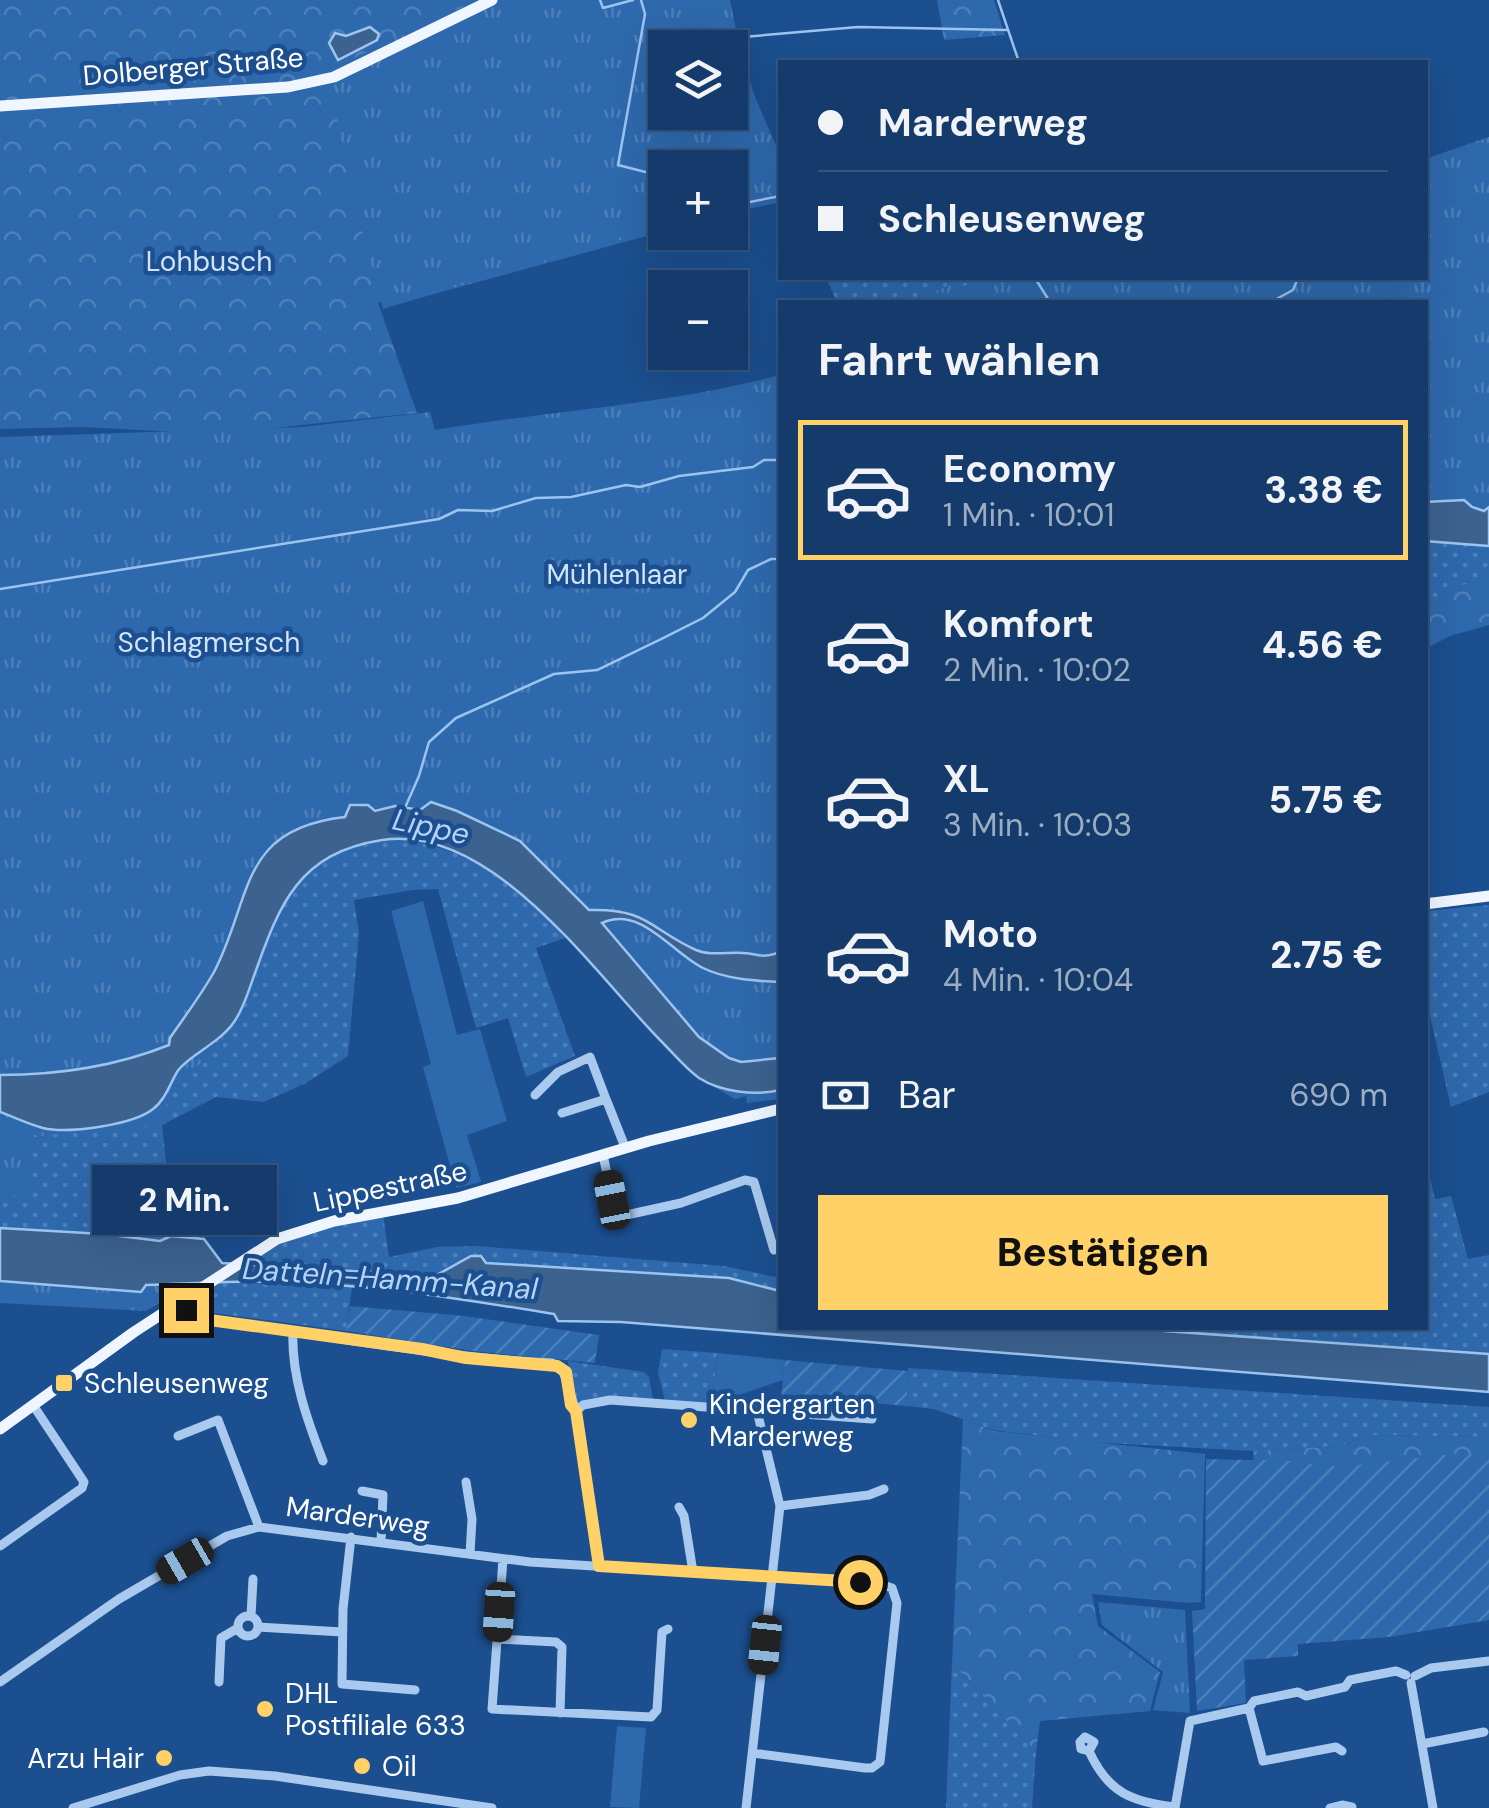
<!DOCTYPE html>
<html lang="de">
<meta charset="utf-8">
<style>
body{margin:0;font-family:"DM Sans",sans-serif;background:#1d4271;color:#f1f3f6;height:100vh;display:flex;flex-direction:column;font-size:38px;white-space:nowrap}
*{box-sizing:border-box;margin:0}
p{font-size:32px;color:#9dadc1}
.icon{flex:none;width:55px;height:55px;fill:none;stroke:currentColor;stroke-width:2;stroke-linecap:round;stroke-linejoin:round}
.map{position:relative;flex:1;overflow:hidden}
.side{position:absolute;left:778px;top:300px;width:650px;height:1030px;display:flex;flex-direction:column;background:#143b6b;border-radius:0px;box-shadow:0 10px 40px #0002,0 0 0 2px #33557e}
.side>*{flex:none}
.hud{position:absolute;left:778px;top:60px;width:650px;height:220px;border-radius:0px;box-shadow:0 10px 40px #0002,0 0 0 2px #33557e;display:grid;align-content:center;height:220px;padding:0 40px;background:#143b6b}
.buttons{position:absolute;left:648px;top:30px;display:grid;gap:20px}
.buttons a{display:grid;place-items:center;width:100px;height:100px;border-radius:0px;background:#143b6b;box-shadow:0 10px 40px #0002,0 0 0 2px #33557e;font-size:50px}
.end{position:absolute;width:45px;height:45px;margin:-22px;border:12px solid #ffd166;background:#111;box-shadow:0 0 0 5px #111}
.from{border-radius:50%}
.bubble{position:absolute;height:70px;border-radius:0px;background:#143b6b;box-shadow:0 10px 40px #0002,0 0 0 2px #33557e;font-size:32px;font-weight:800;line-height:70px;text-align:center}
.car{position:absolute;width:30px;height:60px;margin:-30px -15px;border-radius:12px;box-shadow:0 0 8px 2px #0007;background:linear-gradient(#222 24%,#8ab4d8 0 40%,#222 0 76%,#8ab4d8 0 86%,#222 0)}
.hud b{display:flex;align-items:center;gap:35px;height:95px;font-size:38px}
.hud b+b{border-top:2px solid #33557e}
.hud i{width:25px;height:25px;background:#f1f3f6}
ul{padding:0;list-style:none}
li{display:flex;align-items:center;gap:30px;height:140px;margin:0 20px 15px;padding:0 20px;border:5px solid transparent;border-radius:0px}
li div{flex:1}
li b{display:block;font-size:38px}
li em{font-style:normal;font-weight:800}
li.on{border-color:#ffd166}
li>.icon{width:90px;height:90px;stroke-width:1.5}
h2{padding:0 40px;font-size:45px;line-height:120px}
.pay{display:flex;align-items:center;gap:25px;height:110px;padding:0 40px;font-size:38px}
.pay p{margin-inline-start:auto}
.primary-button{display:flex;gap:20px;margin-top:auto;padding:20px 40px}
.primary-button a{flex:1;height:115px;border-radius:0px;background:#ffd166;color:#111;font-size:40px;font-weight:800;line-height:115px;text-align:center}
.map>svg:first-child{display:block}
.grass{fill:url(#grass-dots)}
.forest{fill:url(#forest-crowns);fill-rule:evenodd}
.park{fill:url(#park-tufts);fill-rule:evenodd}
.garden{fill:url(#garden-furrows)}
.pitch{fill:#2e69ad}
.water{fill:#3c6290;stroke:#9cc4f0;stroke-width:2.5}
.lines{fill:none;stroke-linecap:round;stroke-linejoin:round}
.stream{stroke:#9cc4f0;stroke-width:2.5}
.minor{stroke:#a9c9ee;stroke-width:9}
.major{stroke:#f0f6ff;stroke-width:11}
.route{stroke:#ffd166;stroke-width:12}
.poi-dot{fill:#ffd166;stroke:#1b4f8f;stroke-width:4}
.labels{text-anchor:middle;stroke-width:9;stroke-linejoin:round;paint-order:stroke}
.street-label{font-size:28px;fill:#fff;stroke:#1b4f8f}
.park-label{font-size:28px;fill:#cfe3fa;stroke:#1b4f8f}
.poi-label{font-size:28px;fill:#fff;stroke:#1b4f8f;text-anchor:start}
.water-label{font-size:30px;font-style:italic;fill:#b5d3f5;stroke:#1b4f8f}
</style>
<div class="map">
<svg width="1489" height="1808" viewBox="0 0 1489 1808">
<defs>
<pattern id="grass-dots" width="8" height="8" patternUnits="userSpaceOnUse" patternTransform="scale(2.5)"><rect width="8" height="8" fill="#2e69ad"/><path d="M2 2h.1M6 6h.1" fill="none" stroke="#4d80b9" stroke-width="1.8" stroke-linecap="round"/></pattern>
<pattern id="forest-crowns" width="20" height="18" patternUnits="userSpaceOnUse" patternTransform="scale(2.5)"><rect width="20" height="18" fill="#2e69ad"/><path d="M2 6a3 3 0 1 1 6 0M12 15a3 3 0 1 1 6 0" fill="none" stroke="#4d80b9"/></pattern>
<pattern id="park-tufts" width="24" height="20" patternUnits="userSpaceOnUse" patternTransform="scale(2.5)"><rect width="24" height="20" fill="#2e69ad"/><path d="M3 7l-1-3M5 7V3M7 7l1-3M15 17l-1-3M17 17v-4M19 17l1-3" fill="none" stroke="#4d80b9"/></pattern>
<pattern id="garden-furrows" width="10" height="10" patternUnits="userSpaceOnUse" patternTransform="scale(2.5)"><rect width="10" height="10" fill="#2e69ad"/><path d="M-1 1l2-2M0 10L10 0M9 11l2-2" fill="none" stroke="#4d80b9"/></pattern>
</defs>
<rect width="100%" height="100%" fill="#1b4f8f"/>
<path class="grass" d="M826,278H1047L1060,302H837Z
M1425,541L1489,546V579L1468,583L1425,608Z
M393,839C465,844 520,885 565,938L536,948L575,1056L526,1077L508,1018L476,1028L438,889L412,890L354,900L359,933L348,1056L306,1083L264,1102L216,1097L162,1125L169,1189L165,1235L171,1236L168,1240L0,1228V1112L276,918C300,867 338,846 393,839Z
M1489,905V1092L1451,1107L1425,994V911Z
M1425,1157L1435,1199L1451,1196L1468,1259L1489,1255V1354L1122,1328H1425Z
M383,1214L389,1257L437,1247L476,1246L724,1266L780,1278V1291L729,1278L486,1263L481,1256H471L435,1276L288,1264H240L295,1234Z
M227,1282L352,1287L346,1331L193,1310L190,1305L208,1294L212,1283Z
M662,1349L717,1353L712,1404L665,1401L658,1372Z
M568,1361L644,1372L649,1377L653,1400L610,1397L575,1402Z
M908,1368L1489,1407V1437L1368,1435L1340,1446L1253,1451L1089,1442L993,1430L934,1409L907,1406Z
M952,1663L1036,1752L1032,1808H946Z"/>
<path class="forest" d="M0,0H727L780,186V202L730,213V168H665V231L397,304L389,298L378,303L417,413L215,434L84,427L0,429ZM665,48H730V112H665Z
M937,0H994L1005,35L944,40Z
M1489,579V625L1450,636L1425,649V608L1468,583Z
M963,1419L994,1431L1205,1454L1201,1602L1189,1603L1092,1594L1098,1626L1160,1672L1150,1711L1040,1721L1036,1752L952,1663Z
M1368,1435L1489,1437V1482L1254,1465L1253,1451L1340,1446Z"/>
<path class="park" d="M478,0H730L744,71L780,155V190L730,205V168H665V224L383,309L349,180L328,70ZM665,48H730V112H665Z
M1489,137V545L1425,538V302H910L960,281L962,287L984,278H1425V159Z
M780,375V1099L747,1103L746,1096L735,1099C718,1089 700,1080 685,1066C602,988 483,794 351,850C331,859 307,866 294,885C271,917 266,956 250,990C238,1015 225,1039 205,1060C197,1068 181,1072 174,1082C167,1092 165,1113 162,1125L27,1137L33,1197L0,1196V437L302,427L430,412L435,430C549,411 668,405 780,375Z
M0,1282L141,1292L146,1285L194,1283L146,1311L0,1303Z
M1098,1602L1185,1610L1190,1713L1153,1710L1163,1672L1102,1625Z"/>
<path class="garden" d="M350,1306L464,1316L599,1335L595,1363L472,1351L346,1331Z
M785,1360L908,1371L907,1406L840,1400L833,1412L780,1408Z
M1454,1454H1489V1620L1389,1637L1298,1644V1656L1244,1660L1246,1703L1197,1711L1192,1611L1205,1609L1206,1459L1288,1461L1340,1467Z"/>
<path class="pitch" d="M423,901L457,1035L480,1029L507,1121L467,1135L481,1182L456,1188L423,1067L431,1064L391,911Z
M717,1353L785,1360L783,1380L712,1404Z
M617,1726L646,1728L639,1808L610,1807Z"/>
<path class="water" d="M370,27L379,34L377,40L338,60L329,43L335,33L346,36Z
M1464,500L1472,507L1484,511L1489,507V546L1425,541V502Z
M431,802L457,811L520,841L589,910C647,908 650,929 696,950C710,956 728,952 743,953C761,954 761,959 780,952V982C756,981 725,979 703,968C672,953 641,905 602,923L699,1037L729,1058L741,1062L780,1058V1090C755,1096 721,1092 699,1078C685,1068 673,1053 661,1041C593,972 492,823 382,840C299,853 280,903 255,973C249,989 244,1008 234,1022C220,1043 186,1057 177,1072C170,1084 165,1100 153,1109C133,1125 68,1134 43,1128C28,1124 14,1117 0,1112V1075C59,1075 114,1067 169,1045L170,1038C185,1016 201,995 214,972C253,897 238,829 345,817L350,805H368L375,811L395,806L420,810Z
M0,1228L103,1234L160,1241L171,1236L204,1239L222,1263L435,1276L471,1256H481L486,1263L729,1278L780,1291V1328H1122L1489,1354V1392L621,1322L558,1321L554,1314C462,1299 371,1284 278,1282C234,1280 190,1284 146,1285L141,1292L0,1281Z"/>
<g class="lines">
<path class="stream" d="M600,0L603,8L633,0
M641,0L645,14L618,165L665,177
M998,0L1019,62
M743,37L858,27L1008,30
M730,195L745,203L780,196
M1035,278L1050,302
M1271,302L1293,290L1298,278
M0,589L439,519L458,510L492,511L536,498L571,497L626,485L640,487L679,476L753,467L764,460H780
M404,810L419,776L429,742L456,718L554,674L597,670L661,639L703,618L735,592L748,570L771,559H780"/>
<path class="minor" d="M535,1095L558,1072L590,1057L606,1099
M562,1113L606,1099L625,1147
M603,1155L615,1212L622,1216L681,1203L745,1180L754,1182L774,1250
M174,1307L186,1310L195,1318C314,1333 432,1357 552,1363L562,1368L576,1411L599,1567
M293,1331C291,1375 307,1420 323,1461
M576,1411L583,1405L610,1400L872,1419
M178,1436L218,1420L259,1527
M466,1482L472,1519L470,1554
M362,1491L383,1495L381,1542
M780,1506L869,1495L884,1489
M679,1507L684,1516L693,1572
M351,1537L343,1609L342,1684L415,1690
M0,1546L82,1488L84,1482L33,1405
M503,1559L492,1709L651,1717L657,1710L662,1632L668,1629
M238 1626a10 10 0 1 1 20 0a10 10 0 1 1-20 0Z
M251,1616L253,1579
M258,1627L342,1632
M497,1639L556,1642L562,1647L560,1713
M1415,1676L1431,1668L1489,1661
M0,1682L119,1599L227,1536L259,1527L530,1562L880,1584L892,1588L897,1603L880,1762L872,1768H865L753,1753
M219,1682L221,1638L238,1628
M1411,1683L1433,1808
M1249,1708L1263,1761L1336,1747L1342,1751
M1422,1744L1484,1732
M1089,1751L1094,1742L1085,1737L1080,1742L1081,1749L1089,1751C1108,1793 1132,1802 1175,1807
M73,1808L180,1775L209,1771L275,1776L492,1808
M746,1808L780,1506L757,1411
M1175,1808L1190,1721L1249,1708L1254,1701L1298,1692L1306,1696L1345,1687L1350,1680L1396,1671L1406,1675
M1330,1808L1342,1805L1352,1807"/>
<path class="major" d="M0,106L288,87L334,77L492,0
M1425,904L1489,896
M0,1429L134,1332L277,1239L334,1221L458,1198L649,1141L780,1109"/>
</g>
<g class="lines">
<path class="route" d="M186,1310L195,1318L422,1349L466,1358L557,1366L566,1372L571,1405L576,1411L599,1566L860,1582"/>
</g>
<g class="poi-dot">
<rect x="54" y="1373" width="20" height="20" rx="5"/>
<circle cx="689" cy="1420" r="10"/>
<circle cx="265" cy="1709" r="10"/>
<circle cx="164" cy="1758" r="10"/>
<circle cx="362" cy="1766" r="10"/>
</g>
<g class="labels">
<g class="street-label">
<text transform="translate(193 66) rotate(-5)" y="10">Dolberger Straße</text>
<text transform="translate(390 1186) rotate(-12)" y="10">Lippestraße</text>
<text transform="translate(358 1516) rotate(8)" y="10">Marderweg</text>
</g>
<g class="park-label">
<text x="209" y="271">Lohbusch</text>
<text x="617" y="584">Mühlenlaar</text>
<text x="209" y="652">Schlagmersch</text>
</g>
<g class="poi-label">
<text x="84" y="1393">Schleusenweg</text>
<text x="709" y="1414">Kindergarten<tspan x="709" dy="32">Marderweg</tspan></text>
<text x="285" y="1703">DHL<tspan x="285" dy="32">Postfiliale 633</tspan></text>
<text x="144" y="1768" text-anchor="end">Arzu Hair</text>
<text x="382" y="1776">Oil</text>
</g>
<g class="water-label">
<text transform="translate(431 827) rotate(12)" y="10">Lippe</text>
<text transform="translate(390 1279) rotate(4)" y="10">Datteln-Hamm-Kanal</text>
</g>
</g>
</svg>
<div class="buttons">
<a><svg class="icon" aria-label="layers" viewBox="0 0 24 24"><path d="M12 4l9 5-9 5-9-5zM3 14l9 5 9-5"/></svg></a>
<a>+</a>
<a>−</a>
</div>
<i class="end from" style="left:860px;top:1582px"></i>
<i class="end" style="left:186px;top:1310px"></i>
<div class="bubble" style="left:92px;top:1165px;width:185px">2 Min.</div>
<i class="car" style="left:612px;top:1200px;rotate:349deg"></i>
<i class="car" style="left:185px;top:1561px;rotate:240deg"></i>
<i class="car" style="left:499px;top:1612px;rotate:184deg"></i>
<i class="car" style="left:765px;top:1645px;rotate:186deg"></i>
<div class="hud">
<b><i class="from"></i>Marderweg</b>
<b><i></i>Schleusenweg</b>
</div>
<section class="side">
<h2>Fahrt wählen</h2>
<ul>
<li class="on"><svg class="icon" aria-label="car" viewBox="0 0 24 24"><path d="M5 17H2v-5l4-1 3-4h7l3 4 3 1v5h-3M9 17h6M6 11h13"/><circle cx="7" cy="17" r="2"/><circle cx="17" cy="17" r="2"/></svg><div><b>Economy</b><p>1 Min. · 10:01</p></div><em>3.38 €</em></li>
<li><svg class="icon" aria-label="car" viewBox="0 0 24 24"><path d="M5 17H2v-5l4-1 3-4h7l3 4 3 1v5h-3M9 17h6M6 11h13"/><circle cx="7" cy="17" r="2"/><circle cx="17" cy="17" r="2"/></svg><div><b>Komfort</b><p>2 Min. · 10:02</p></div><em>4.56 €</em></li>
<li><svg class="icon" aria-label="car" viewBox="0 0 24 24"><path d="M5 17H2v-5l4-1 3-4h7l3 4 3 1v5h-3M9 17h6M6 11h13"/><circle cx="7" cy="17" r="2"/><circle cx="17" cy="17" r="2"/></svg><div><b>XL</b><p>3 Min. · 10:03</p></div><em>5.75 €</em></li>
<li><svg class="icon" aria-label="car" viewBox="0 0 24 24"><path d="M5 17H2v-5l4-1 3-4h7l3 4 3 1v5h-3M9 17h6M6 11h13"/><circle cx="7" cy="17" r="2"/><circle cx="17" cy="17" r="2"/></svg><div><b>Moto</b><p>4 Min. · 10:04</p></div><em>2.75 €</em></li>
</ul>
<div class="pay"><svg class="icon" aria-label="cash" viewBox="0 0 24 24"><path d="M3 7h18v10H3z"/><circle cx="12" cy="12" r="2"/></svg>Bar<p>690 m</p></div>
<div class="primary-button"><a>Bestätigen</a></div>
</section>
</div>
